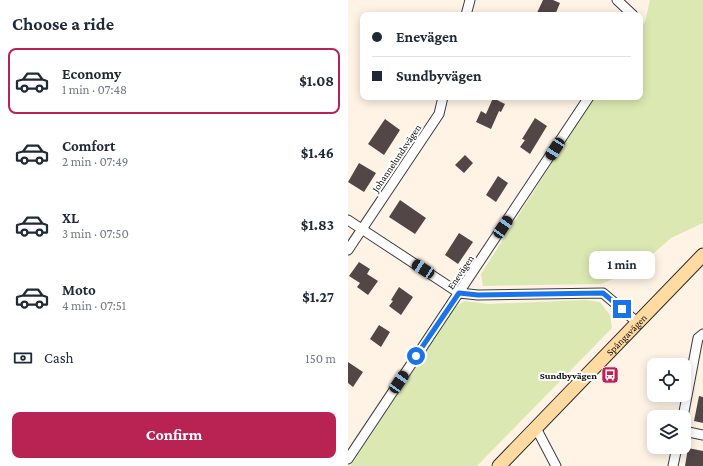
<!DOCTYPE html>
<meta charset="utf-8">
<style>
body{margin:0;font-family:"Crimson Pro",serif;background:#f2f2f3;color:#1f2937;height:100vh;display:flex;flex-direction:column;font-size:15px;white-space:nowrap}
*{box-sizing:border-box;margin:0}
p{font-size:13px;color:#747a83}
.icon{flex:none;width:22px;height:22px;fill:none;stroke:currentColor;stroke-width:2;stroke-linecap:round;stroke-linejoin:round}
.map{position:relative;flex:1;overflow:hidden}
.side{display:flex;flex-direction:column;background:#fff;width:348px}
.side>*{flex:none}
.guide{position:absolute;left:12px;top:12px;width:283px;height:88px;border-radius:8px;box-shadow:0 2px 10px #0003;display:grid;align-content:center;height:88px;padding:0 12px;background:#fff}
.controls{position:absolute;left:299px;top:358px;display:grid;gap:8px}
.controls a{display:grid;place-items:center;width:44px;height:44px;border-radius:8px;background:#fff;box-shadow:0 2px 10px #0003;font-size:20px}
.end{position:absolute;width:18px;height:18px;margin:-9px;border:5px solid #1a73e8;background:#fff;box-shadow:0 0 0 2px #fff}
.from{border-radius:50%}
.bubble{position:absolute;height:28px;border-radius:8px;background:#fff;box-shadow:0 2px 10px #0003;font-size:13px;font-weight:700;line-height:28px;text-align:center}
.car{position:absolute;width:12px;height:24px;margin:-12px -6px;border-radius:5px;box-shadow:0 0 3px 1px #0007;background:linear-gradient(#222 24%,#8ab4d8 0 40%,#222 0 76%,#8ab4d8 0 86%,#222 0)}
.guide b{display:flex;align-items:center;gap:14px;height:38px;font-size:15px}
.guide b+b{border-top:1px solid #e0e1e3}
.guide i{width:10px;height:10px;background:#1f2937}
ul{padding:0;list-style:none}
li{display:flex;align-items:center;gap:12px;height:66px;margin:0 8px 6px;padding:0 4px;border:2px solid transparent;border-radius:8px}
li div{flex:1}
li b{display:block;font-size:15px}
li em{font-style:normal;font-weight:700}
li.on{border-color:#b82353}
li>.icon{width:36px;height:36px;stroke-width:1.5}
h2{padding:0 12px;font-size:18px;line-height:48px}
.pay{display:flex;align-items:center;gap:10px;height:44px;padding:0 12px;font-size:15px}
.pay p{margin-inline-start:auto}
.primary-button{display:flex;gap:8px;margin-top:auto;padding:8px 12px}
.primary-button a{flex:1;height:46px;border-radius:8px;background:#b82353;color:#fff;font-size:16px;font-weight:700;line-height:46px;text-align:center}
main{display:flex;flex:1;min-height:0}
.map>svg:first-child{display:block}
.green{fill:#dce8b1}
.building{fill:#524746}
.lines{fill:none;stroke-linecap:round;stroke-linejoin:round}
.street-casing{stroke:#3c3c3c;stroke-width:11}
.secondary-casing{stroke:#2b2b2b;stroke-width:15}
.street{stroke:#fff;stroke-width:9}
.secondary{stroke:#ffdba1;stroke-width:13}
.route{stroke:#1a73e8;stroke-width:5}
.labels{text-anchor:middle;stroke-width:4;stroke-linejoin:round;paint-order:stroke}
.street-label{font-size:10px;fill:#090909;stroke:#fff}
.poi-label{font-size:10px;font-weight:bold;fill:#090909;stroke:#fff;text-anchor:end}
</style>
<main>
<section class="side">
<h2>Choose a ride</h2>
<ul>
<li class="on"><svg class="icon" aria-label="car" viewBox="0 0 24 24"><path d="M5 17H2v-5l4-1 3-4h7l3 4 3 1v5h-3M9 17h6M6 11h13"/><circle cx="7" cy="17" r="2"/><circle cx="17" cy="17" r="2"/></svg><div><b>Economy</b><p>1 min · 07:48</p></div><em>$1.08</em></li>
<li><svg class="icon" aria-label="car" viewBox="0 0 24 24"><path d="M5 17H2v-5l4-1 3-4h7l3 4 3 1v5h-3M9 17h6M6 11h13"/><circle cx="7" cy="17" r="2"/><circle cx="17" cy="17" r="2"/></svg><div><b>Comfort</b><p>2 min · 07:49</p></div><em>$1.46</em></li>
<li><svg class="icon" aria-label="car" viewBox="0 0 24 24"><path d="M5 17H2v-5l4-1 3-4h7l3 4 3 1v5h-3M9 17h6M6 11h13"/><circle cx="7" cy="17" r="2"/><circle cx="17" cy="17" r="2"/></svg><div><b>XL</b><p>3 min · 07:50</p></div><em>$1.83</em></li>
<li><svg class="icon" aria-label="car" viewBox="0 0 24 24"><path d="M5 17H2v-5l4-1 3-4h7l3 4 3 1v5h-3M9 17h6M6 11h13"/><circle cx="7" cy="17" r="2"/><circle cx="17" cy="17" r="2"/></svg><div><b>Moto</b><p>4 min · 07:51</p></div><em>$1.27</em></li>
</ul>
<div class="pay"><svg class="icon" aria-label="cash" viewBox="0 0 24 24"><path d="M3 7h18v10H3z"/><circle cx="12" cy="12" r="2"/></svg>Cash<p>150 m</p></div>
<div class="primary-button"><a>Confirm</a></div>
</section>
<div class="map">
<svg width="355" height="466" viewBox="0 0 355 466">
<rect width="100%" height="100%" fill="#fff3e6"/>
<path class="green" d="M302,0H355V223L323,238L288,269L253,284L135,286L133,274L246,97H292V29L297,22Z
M237,300L252,302L262,315L264,328L129,466H2L105,309L116,301L140,304Z"/>
<path class="building" d="M195,0H205L212,3L207,15H188Z
M145,98L157,104L153,112L151,111L143,129L128,122L133,111L138,114Z
M187,118L199,126L182,154L172,147L177,140L174,139Z
M37,119L52,130L36,155L20,144Z
M117,155L125,163L116,173L107,165Z
M11,163L28,173L16,192L0,182Z
M150,176L160,183L148,202L138,195Z
M52,200L78,218L67,234L41,217Z
M111,233L125,242L110,264L97,255Z
M11,262L22,269L19,274L30,281L20,295L9,287L12,283L1,276Z
M51,287L65,297L53,315L41,306L45,301L43,300Z
M31,325L42,332L33,347L22,339Z
M0,362L15,372L5,387L0,383Z
M351,396L355,397V423L346,421Z
M340,448L355,451V466H337Z"/>
<g class="lines">
<defs>
<path id="street" d="M269,0L285,15
M118,15L122,0
M0,220L111,293L130,295L255,293L290,323
M0,250L91,114L95,97
M335,417L350,338L355,334
M188,428L208,466
M336,431L355,435
M0,459L241,97
M325,466L329,447"/>
<g id="secondary">
<path id="s1" d="M151,466L355,255"/>
</g>
</defs>
<use href="#street" class="street-casing"/>
<use href="#secondary" class="secondary-casing"/>
<use href="#street" class="street"/>
<use href="#secondary" class="secondary"/>
</g>
<g class="lines">
<path class="route" d="M68,356L111,293L130,295L255,293L274,309"/>
</g>
<defs>
<symbol id="bus-square" viewBox="-11 -11 22 22"><rect x="-9" y="-9" width="18" height="18" rx="4" fill="#b82353" stroke="#fff"/><path d="M-5-6H5V4H4V6H2V4H-2V6H-4V4H-5ZM-3.5-4V0h7V-4ZM-3.5 1.2v1.5H-2V1.2ZM2 1.2v1.5H3.5V1.2Z" fill="#fff"/></symbol>
</defs>
<g fill-rule="evenodd">
<use href="#bus-square" x="252" y="365" width="20" height="20"/>
</g>
<g class="labels">
<g class="street-label">
<text transform="translate(48 158) rotate(-56)" y="4">Johannelundsvägen</text>
<text transform="translate(112 272) rotate(-56)" y="4">Enevägen</text>
<text dy="4" stroke="none"><textPath href="#s1" startOffset="183">Spångavägen</textPath></text>
</g>
<g class="poi-label">
<text x="249" y="379">Sundbyvägen</text>
</g>
</g>
</svg>
<div class="controls">
<a><svg class="icon" aria-label="locate" viewBox="0 0 24 24"><circle cx="12" cy="12" r="6"/><path d="M12 2v4M12 18v4M2 12h4M18 12h4"/></svg></a>
<a><svg class="icon" aria-label="layers" viewBox="0 0 24 24"><path d="M12 4l9 5-9 5-9-5zM3 14l9 5 9-5"/></svg></a>
</div>
<i class="end from" style="left:68px;top:356px"></i>
<i class="end" style="left:274px;top:309px"></i>
<div class="bubble" style="left:241px;top:251px;width:66px">1 min</div>
<i class="car" style="left:207px;top:149px;rotate:213deg"></i>
<i class="car" style="left:155px;top:227px;rotate:34deg"></i>
<i class="car" style="left:75px;top:269px;rotate:303deg"></i>
<i class="car" style="left:51px;top:382px;rotate:34deg"></i>
<div class="guide">
<b><i class="from"></i>Enevägen</b>
<b><i></i>Sundbyvägen</b>
</div>
</div>
</main>
